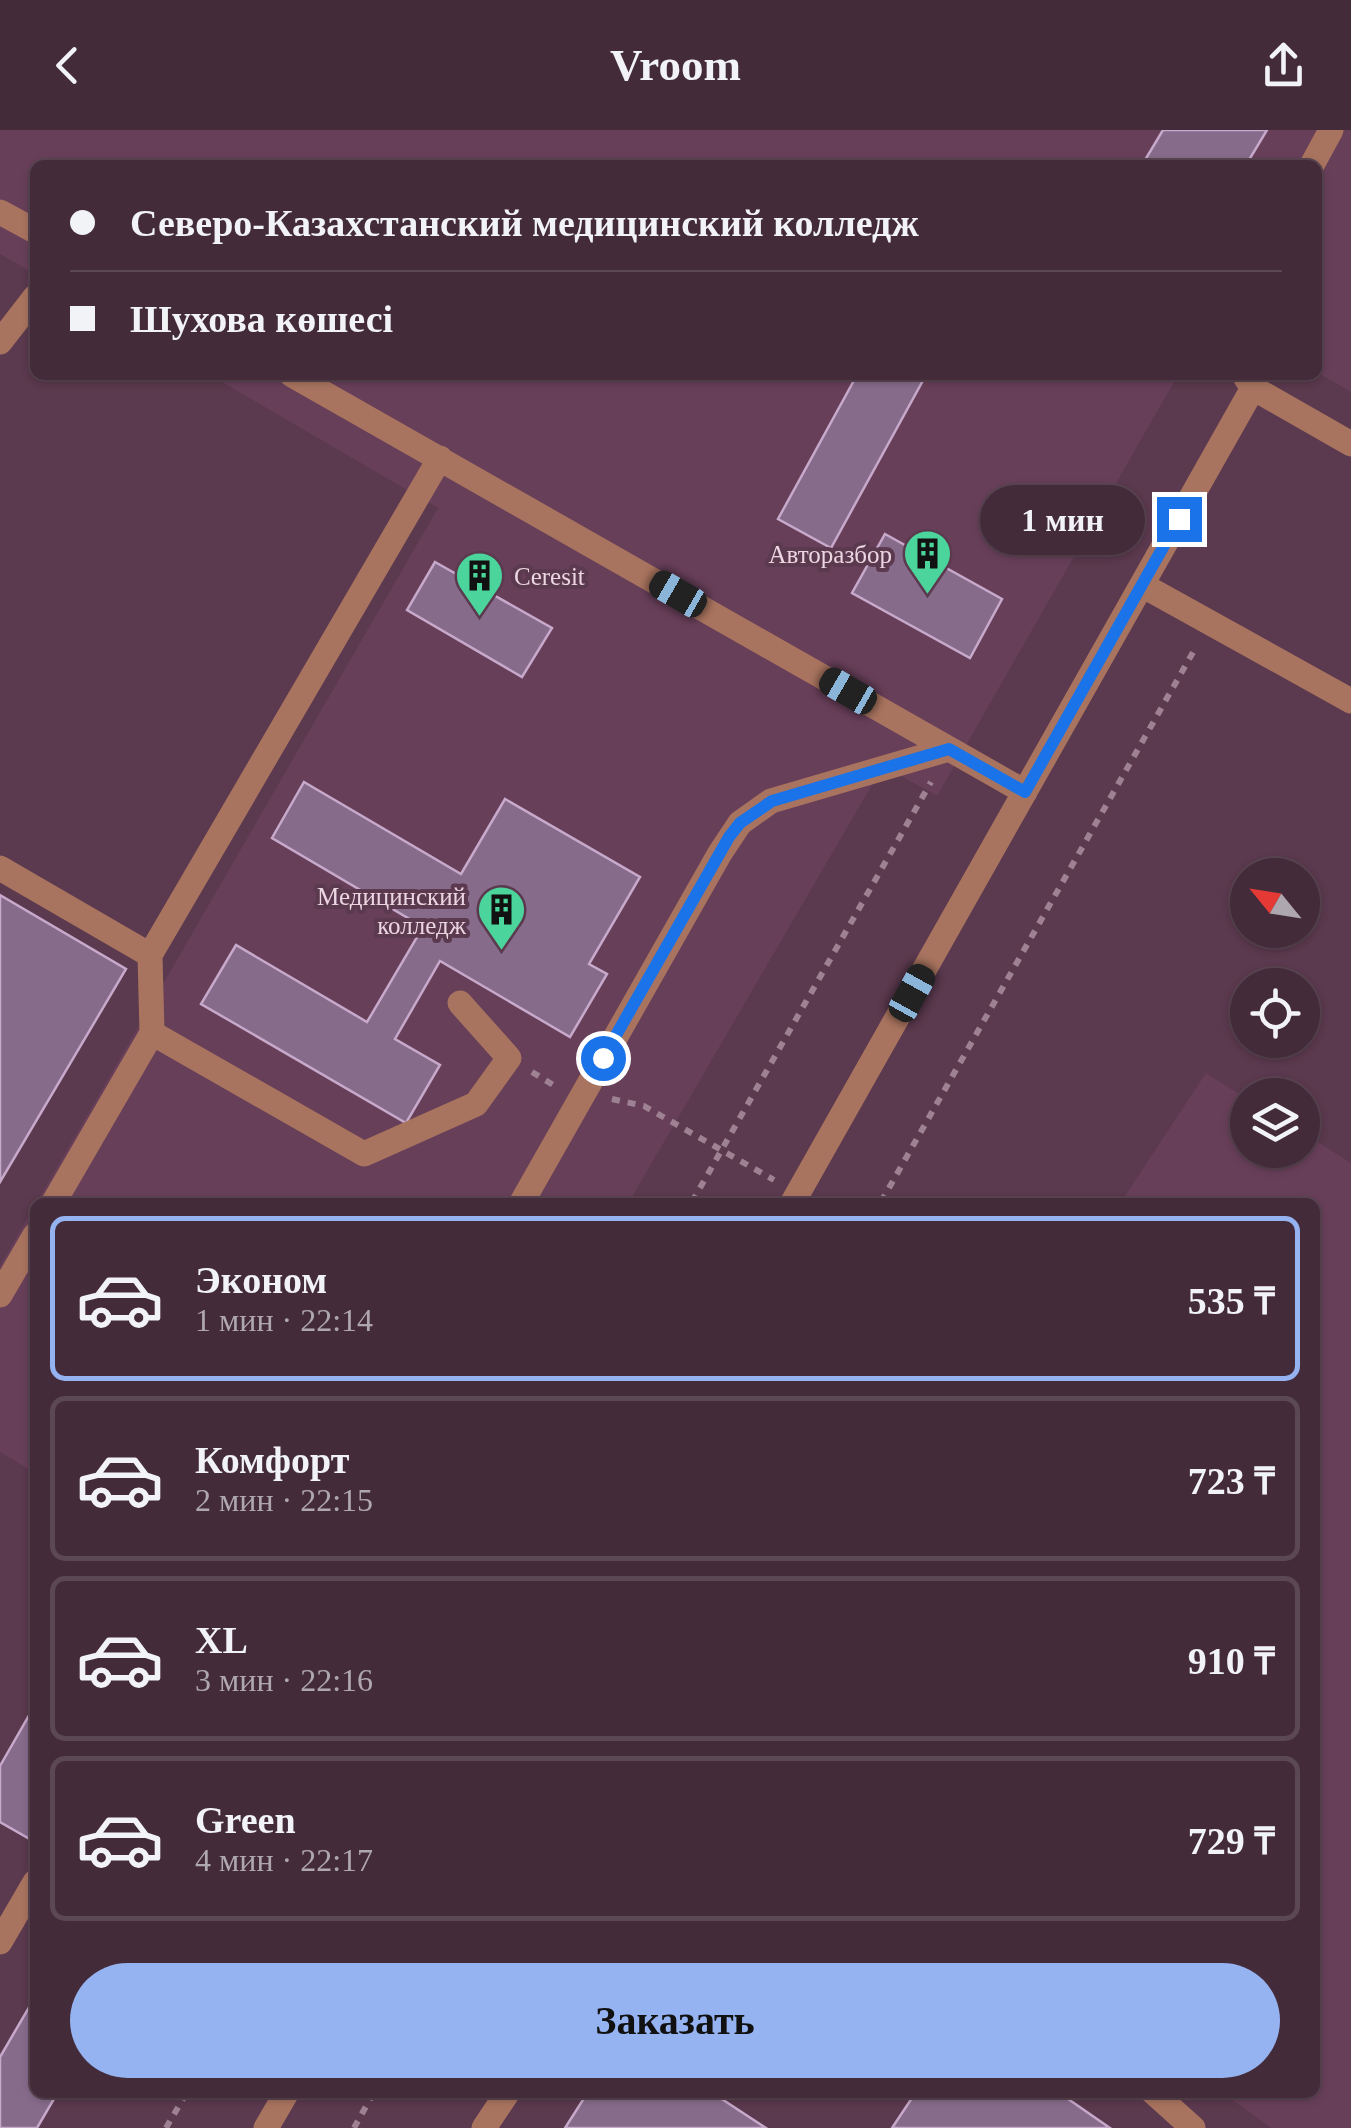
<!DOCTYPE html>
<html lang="ru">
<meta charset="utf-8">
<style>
body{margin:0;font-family:"Times New Roman",serif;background:#4b3342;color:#f1f3f6;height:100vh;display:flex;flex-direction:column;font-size:38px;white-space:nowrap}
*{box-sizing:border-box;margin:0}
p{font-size:32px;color:#afa7af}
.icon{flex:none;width:55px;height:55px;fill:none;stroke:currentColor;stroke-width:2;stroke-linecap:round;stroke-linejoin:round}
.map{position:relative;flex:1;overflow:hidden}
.details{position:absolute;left:30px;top:1068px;width:1290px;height:900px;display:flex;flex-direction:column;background:#442b3a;border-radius:15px;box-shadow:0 2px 8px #0004,0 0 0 2px #5c4754}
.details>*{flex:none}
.hud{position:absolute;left:30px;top:30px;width:1292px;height:220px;border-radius:15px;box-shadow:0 2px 8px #0004,0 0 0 2px #5c4754;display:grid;align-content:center;height:220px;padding:0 40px;background:#442b3a}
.needle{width:65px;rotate:300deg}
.tools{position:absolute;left:1230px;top:728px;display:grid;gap:20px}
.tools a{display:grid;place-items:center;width:90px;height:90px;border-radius:50%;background:#442b3a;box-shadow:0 2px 8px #0004,0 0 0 2px #5c4754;font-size:50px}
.end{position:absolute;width:45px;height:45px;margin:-22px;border:12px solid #1a73e8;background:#fff;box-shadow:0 0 0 5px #fff}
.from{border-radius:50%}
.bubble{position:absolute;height:70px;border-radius:35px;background:#442b3a;box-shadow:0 2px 8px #0004,0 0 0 2px #5c4754;font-size:32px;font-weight:700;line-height:70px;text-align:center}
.car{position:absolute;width:30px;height:60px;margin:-30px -15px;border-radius:12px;box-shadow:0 0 8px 2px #0007;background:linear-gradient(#222 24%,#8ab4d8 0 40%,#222 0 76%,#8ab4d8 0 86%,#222 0)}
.hud b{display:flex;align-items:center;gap:35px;height:95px;font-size:38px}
.hud b+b{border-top:2px solid #5c4754}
.hud i{width:25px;height:25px;background:#f1f3f6}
ul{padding:18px 0 0;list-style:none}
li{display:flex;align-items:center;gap:30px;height:165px;margin:0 20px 15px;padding:0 20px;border:5px solid #5c4754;border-radius:15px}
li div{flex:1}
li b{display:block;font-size:38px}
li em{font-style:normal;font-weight:700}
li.active{border-color:#95b2f1}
li>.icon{width:90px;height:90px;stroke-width:1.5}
.cta{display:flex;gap:20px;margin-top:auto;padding:20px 40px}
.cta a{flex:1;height:115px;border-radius:60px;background:#95b2f1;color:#111;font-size:40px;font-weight:700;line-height:115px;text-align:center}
header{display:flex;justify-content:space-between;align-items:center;height:130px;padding:0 40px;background:#442b3a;font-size:45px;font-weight:700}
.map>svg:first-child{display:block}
.built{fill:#683f59}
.building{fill:#876b8b;stroke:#c7a9cb;stroke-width:2.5}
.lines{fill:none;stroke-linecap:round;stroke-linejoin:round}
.path{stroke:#9e8293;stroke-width:6;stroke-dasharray:8 8;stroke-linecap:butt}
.minor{stroke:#a9745f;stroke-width:25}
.route{stroke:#1a73e8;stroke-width:12}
.labels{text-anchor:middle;stroke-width:8;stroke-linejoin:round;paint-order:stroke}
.poi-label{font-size:25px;fill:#ecd6e2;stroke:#5b394e;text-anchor:end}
</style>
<header><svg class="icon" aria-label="back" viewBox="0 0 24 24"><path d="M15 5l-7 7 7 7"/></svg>Vroom<svg class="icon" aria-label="share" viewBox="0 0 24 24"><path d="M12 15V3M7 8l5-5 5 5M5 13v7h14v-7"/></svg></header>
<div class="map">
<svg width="1351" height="1998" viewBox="0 0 1351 1998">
<rect width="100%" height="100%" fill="#5b394e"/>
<path class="built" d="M0,0H1351V262L1318,243V35H35V144L0,124Z
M210,245H1178L937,666L883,636L629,1072H37L438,378Z
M1206,943L1247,969L1248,1020H1302L1303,1003L1351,1033V1998H1271L1223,1963L1315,1962V1072H1121Z
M35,1075V1343L0,1322V1136Z"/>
<path class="building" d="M1163,0H1267L1246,35H1142Z
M857,245H926L831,418L778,389Z
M885,404L1002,469L970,528L852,463Z
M435,432L552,498L522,547L407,480Z
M304,652L461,744L505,669L640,747L589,834L607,844L570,907L440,831L395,909L440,935L406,993L201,874L236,815L367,892L423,797L272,708Z
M0,765L126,839L0,1052Z
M35,1575V1712L0,1692V1636Z
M35,1867V1962H58L37,1998H0V1927Z
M588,1962H711L766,1998H565Z
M916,1962H1058L1110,1998H892Z"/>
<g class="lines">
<path class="path" d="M532,942L555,956
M612,969L644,976L774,1050
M692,1072L931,652
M881,1072L1196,517
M166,1998L187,1962
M354,1998L374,1962"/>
<path class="minor" d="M1312,35L1331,0
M0,82L35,101
M0,212L35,167
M292,245L1025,662
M1246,248L1253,258L1351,314
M1142,455L1351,571
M0,738L150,825
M152,903L364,1024L476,974L509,928L460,873
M54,1072L152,903L150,825L440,328
M522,1072L720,723L740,693L771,671L949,619
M793,1072L1253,258
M0,1165L35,1105
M0,1812L35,1752
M1153,1962L1193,1998
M266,1998L287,1962
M484,1998L508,1962"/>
</g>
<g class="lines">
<path class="route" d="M603,928L729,707L740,693L772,671L949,619L1025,662L1179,389"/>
</g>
<defs>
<symbol id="building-pin" viewBox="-11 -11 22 30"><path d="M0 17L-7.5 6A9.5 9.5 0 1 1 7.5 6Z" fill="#4bd49b" stroke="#5b394e"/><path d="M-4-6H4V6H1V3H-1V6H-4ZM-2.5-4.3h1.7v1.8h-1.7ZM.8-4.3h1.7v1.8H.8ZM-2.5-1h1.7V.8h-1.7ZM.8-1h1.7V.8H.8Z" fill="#111"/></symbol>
</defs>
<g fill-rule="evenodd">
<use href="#building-pin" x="900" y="396" width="55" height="75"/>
<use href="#building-pin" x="452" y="418" width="55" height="75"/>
<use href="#building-pin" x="474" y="752" width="55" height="75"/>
</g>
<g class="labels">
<g class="poi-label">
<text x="892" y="433">Авторазбор</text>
<text x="514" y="455" text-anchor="start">Ceresit</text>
<text x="466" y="775">Медицинский<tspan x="466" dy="29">колледж</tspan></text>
</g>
</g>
</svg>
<div class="tools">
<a><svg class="needle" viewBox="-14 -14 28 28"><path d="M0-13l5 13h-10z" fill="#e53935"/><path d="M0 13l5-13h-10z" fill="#afa7af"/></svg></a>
<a><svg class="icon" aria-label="locate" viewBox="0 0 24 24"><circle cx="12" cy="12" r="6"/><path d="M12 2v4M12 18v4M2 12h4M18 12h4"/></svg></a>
<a><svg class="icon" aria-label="layers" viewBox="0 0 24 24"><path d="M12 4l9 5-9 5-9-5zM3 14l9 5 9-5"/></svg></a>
</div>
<i class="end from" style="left:603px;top:928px"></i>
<i class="end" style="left:1179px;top:389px"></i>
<div class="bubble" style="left:980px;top:355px;width:165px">1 мин</div>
<i class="car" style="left:678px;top:464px;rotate:300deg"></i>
<i class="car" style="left:848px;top:561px;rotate:300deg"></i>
<i class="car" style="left:912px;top:863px;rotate:29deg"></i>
<div class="hud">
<b><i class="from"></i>Северо-Казахстанский медицинский колледж</b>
<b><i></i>Шухова көшесі</b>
</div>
<section class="details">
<ul>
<li class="active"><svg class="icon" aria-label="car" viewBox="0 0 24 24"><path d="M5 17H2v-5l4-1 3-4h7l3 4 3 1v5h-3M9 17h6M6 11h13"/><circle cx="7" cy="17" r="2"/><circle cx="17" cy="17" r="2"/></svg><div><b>Эконом</b><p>1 мин · 22:14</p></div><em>535 ₸</em></li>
<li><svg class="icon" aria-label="car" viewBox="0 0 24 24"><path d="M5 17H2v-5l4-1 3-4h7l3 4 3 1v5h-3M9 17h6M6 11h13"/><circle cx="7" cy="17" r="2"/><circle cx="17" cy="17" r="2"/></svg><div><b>Комфорт</b><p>2 мин · 22:15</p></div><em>723 ₸</em></li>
<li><svg class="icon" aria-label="car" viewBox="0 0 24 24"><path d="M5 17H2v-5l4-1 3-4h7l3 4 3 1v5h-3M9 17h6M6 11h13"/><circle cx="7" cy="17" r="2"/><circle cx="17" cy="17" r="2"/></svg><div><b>XL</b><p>3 мин · 22:16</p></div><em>910 ₸</em></li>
<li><svg class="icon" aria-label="car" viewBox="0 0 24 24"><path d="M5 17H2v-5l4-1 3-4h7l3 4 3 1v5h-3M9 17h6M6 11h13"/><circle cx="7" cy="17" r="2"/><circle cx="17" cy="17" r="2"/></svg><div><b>Green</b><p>4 мин · 22:17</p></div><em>729 ₸</em></li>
</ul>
<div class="cta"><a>Заказать</a></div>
</section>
</div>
